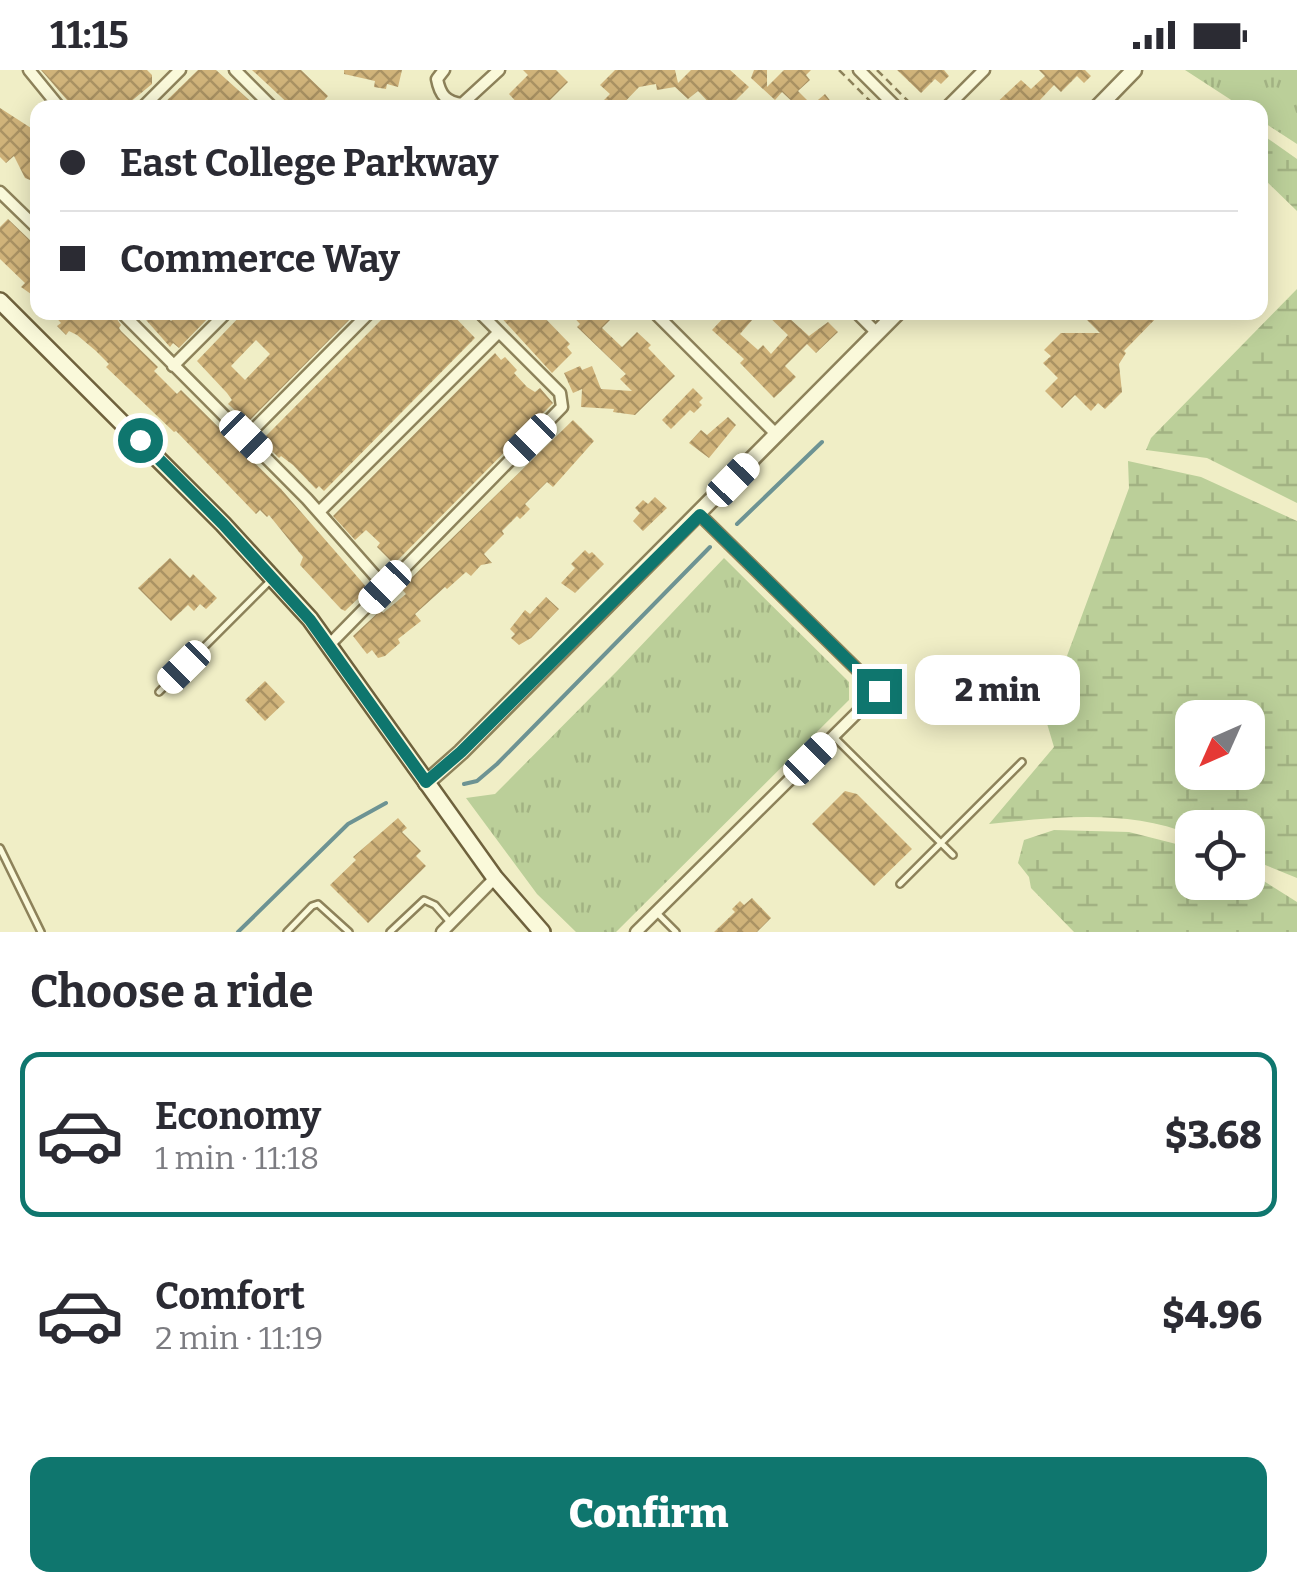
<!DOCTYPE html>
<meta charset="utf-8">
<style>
body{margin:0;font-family:Bitter,serif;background:#f2f2f3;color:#2b2b33;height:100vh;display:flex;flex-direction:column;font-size:38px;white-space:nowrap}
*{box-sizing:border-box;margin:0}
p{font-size:32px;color:#7c7c81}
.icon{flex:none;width:55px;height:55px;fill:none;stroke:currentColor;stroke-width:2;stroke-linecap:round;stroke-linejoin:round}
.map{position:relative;height:862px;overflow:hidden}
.details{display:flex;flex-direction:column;background:#fff;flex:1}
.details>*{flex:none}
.banner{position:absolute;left:30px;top:30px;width:1238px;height:220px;border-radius:20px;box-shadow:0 5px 25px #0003;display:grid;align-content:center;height:220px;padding:0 30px;background:#fff}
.needle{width:65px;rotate:225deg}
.tools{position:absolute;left:1175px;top:630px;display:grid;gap:20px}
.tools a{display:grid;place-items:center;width:90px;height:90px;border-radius:20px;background:#fff;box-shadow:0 5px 25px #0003;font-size:50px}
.end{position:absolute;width:45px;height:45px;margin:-22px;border:12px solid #0f766e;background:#fff;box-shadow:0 0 0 5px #fff}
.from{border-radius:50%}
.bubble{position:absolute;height:70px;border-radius:20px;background:#fff;box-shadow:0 5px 25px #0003;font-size:32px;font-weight:800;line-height:70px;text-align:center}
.car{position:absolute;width:30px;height:60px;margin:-30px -15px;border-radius:12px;box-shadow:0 0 8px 2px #0007;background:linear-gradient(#fff 24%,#345 0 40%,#fff 0 76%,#345 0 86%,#fff 0)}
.banner b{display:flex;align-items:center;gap:35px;height:95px;font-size:38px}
.banner b+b{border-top:2px solid #e1e1e2}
.banner i{width:25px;height:25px;background:#2b2b33}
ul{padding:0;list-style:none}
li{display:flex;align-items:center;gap:30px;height:165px;margin:0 20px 15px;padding:0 10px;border:5px solid transparent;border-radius:20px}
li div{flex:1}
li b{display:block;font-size:38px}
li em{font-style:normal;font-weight:800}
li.selected{border-color:#0f766e}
li>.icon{width:90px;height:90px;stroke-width:1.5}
h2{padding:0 30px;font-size:45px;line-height:120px}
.button{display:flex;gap:20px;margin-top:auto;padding:20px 30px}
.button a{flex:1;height:115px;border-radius:20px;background:#0f766e;color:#fff;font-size:40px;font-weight:800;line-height:115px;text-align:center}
.status{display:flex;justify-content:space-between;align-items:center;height:70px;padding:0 50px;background:#fff;direction:ltr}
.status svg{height:28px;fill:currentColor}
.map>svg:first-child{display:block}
.grass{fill:url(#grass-tufts)}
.wetland{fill:url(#wetland-marsh);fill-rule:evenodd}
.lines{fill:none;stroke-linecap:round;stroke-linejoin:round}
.stream{stroke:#6d9393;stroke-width:4}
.building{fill:url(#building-cross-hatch);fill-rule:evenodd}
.service-casing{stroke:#8d825a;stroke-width:10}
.minor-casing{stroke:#8d825a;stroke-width:15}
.tertiary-casing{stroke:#8d825a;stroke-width:19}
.secondary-casing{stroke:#6f623d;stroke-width:20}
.path{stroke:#8d825a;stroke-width:2.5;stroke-dasharray:8 5;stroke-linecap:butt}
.service{stroke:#faf9da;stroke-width:5}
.minor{stroke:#faf9da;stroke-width:10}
.tertiary{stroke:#faf9da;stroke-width:14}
.secondary{stroke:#faf9da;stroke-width:15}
.route{stroke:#0f766e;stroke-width:12}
</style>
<div class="status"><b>11:15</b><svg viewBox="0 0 49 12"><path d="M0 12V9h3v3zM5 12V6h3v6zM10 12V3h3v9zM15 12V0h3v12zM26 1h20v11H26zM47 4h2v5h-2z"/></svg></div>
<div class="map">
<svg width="1297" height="862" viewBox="0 0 1297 862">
<defs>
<pattern id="grass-tufts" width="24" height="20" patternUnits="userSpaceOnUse" patternTransform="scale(2.5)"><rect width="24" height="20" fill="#bbcf99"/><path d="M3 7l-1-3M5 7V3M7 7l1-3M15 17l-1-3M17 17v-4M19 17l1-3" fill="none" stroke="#a2b283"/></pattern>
<pattern id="wetland-marsh" width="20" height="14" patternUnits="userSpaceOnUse" patternTransform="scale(2.5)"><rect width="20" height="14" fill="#bbcf99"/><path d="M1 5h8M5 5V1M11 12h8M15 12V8" fill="none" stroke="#a2b283"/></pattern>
<pattern id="building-cross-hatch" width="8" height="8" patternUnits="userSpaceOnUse" patternTransform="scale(2.5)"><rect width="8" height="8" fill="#d0b37a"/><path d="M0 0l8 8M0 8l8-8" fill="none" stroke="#aa9263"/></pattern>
</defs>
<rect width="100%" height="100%" fill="#f0eec6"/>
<path class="grass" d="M1185,0H1297V74L1260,50V38L1242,37Z
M724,488L849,612V630L616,862H576L537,824L466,728L495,724L617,601Z"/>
<path class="wetland" d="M1260,63L1297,89V141L1260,105Z
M1297,219V433L1207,388L1146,380L1151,368Z
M1128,391L1201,407L1297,451V808L1248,788V758H1192V765C1128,739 1057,747 989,754L1054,677L1037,620L1064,594L1129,418ZM1192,648H1248V702H1192Z
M1054,760L1129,762L1192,778V812H1248V801L1297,832V862H1074L1031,818L1029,807L1018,793L1024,770Z"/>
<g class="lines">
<path class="stream" d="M737,454L822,372
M464,714L477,711L497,694L710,477
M238,862L348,754L386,733"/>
</g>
<path class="building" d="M41,0H147L152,5V14L123,38H74Z
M198,0H216L258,38H159Z
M252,0H301L328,26L317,38H293Z
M344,0H402L398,17L387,14L386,19L374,17L375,11L344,4Z
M523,0H556L568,12L542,38H522L509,24L528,5Z
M615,0H675L678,13L691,0H730L749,17L736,30L744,38H714L698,21L688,29L675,17L657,20L656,14L639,17L619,38H596L610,24L600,15Z
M754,0H767V17L784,0H811L806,5L810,10L798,21L812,35L825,24L836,38H799L782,22L775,30L751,8Z
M897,0H944L949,6L941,14L935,9L921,23Z
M1039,0H1085L1091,6L1084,13L1077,6L1061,22L1054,15L1039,31L1046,38H991L1021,10L1031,19L1045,6Z
M0,38L31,58L38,69V106L30,110L25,108L14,86L6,93L0,87Z
M8,149L33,173L38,168V229L21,217L25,213L0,189V157Z
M51,242H112L121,255L119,258L121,261L158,297L154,301L177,324L181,320L281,419L368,519L345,541L341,539L300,495L303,487L269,445L267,447L260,440L256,444L176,361L174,362L106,297L109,294L96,281L77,265L69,261L66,265L57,256L61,253Z
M139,242H162L171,251L182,242H214L179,278L173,273L170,277Z
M244,242H357L248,352L228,334L232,330L227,323L197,291ZM256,270L270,284L245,310L231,296Z
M389,242H450L475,268L324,421L319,416L316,419L293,395L281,386L279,388L263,372L265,367Z
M496,242H539L570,274L567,277L572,283L552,303Z
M569,242H618L602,258L622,277L637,262L651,275L648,278L675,306L635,345L613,342L614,339L581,337L582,319L573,323L564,303L580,296L582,300L592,296L601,319L632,321L620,309L626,304L577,257L580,254Z
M738,242H759L740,264L758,280L763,275L771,284L788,265L764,242H794L789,248L809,266L828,252L838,262L816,283L807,274L785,296L796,307L774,328L740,293L744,289L712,260L728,243L734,247Z
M1079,242H1162L1124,281L1126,283L1119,294L1122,322L1105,339L1098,333L1091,341L1075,325L1062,338L1045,321L1058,308L1043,293L1051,286L1044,280L1061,263H1100Z
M495,283L501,290L505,287L517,300L514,303L527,317L535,322L540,318L553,333L394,494L377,477L380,473L366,460L355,470L333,446Z
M693,318L703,328L699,332L702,335L694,343L690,340L671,359L662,350Z
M728,347L736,355L709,388L689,373L701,360L707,365Z
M573,350L594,371L553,417L547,412L525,434L530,439L520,449L517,446L502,461L504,464L484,484L492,493L481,495L471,506L466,502L447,519L445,517L415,544L421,551L398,569L400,573L385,586L378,588L372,580L367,584L353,566L381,540L383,543L406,524L401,518Z
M655,427L667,438L643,461L633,451L640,443L635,438L643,430L648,434Z
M585,480L589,484L592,482L604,494L575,523L561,513L575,498L571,494Z
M170,488L190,508L193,504L217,528L206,539L200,534L194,541L188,535L171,551L138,518Z
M546,527L559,539L531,568L519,575L511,568L515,564L510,559L525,540L530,544Z
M265,611L285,632L265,651L245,630Z
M845,721L857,724L912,779L874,816L812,754Z
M398,748L407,758L402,762L421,781L416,786L426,796L368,853L330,815L356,790L353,787Z
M752,828L771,848L757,862H714L735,842L732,839L740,831L744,835Z"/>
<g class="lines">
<defs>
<path id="service" d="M159,622L271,510
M835,668L953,785
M0,778L41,862
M900,814L1022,692
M657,843L676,862
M287,862L312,836L318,834L349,862
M390,862L424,830L435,835L449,851"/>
<path id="minor" d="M29,0L60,38
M235,0L273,38
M444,0L437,9C440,25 446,32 462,34L499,0
M859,0L897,38
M142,38L180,0
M946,38L984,0
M0,122L38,159
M121,242L307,429L385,517
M654,242L777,365
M856,242L878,264
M173,296L227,242
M246,367L370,242
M319,442L499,262
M329,575L562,337L560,323L479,242
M442,862L495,808
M636,862L879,621L700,445"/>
<path id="tertiary" d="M1097,38L1134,0
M426,713L461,682L898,242"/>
<path id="secondary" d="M0,231L223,454L310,549L495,808L542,862"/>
</defs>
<use href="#service" class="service-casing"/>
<use href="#minor" class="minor-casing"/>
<use href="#tertiary" class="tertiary-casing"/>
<use href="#secondary" class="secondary-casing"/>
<path class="path" d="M839,0L877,38
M877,0L915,38"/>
<use href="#service" class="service"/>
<use href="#minor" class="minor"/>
<use href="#tertiary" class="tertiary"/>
<use href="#secondary" class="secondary"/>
</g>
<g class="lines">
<path class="route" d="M140,370L223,454L310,550L426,712L461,682L700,445L879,621"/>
</g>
</svg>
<div class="tools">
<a><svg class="needle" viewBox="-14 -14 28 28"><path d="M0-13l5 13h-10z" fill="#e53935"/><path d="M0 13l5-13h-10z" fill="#7c7c81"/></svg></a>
<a><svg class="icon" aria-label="locate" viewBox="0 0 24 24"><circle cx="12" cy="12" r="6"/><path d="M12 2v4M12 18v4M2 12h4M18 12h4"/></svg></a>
</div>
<i class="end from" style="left:140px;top:370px"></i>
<i class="end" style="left:879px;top:621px"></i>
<div class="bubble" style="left:915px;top:585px;width:165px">2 min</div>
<i class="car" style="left:246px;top:367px;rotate:135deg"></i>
<i class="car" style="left:530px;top:370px;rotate:225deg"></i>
<i class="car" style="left:733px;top:410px;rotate:44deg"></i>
<i class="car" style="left:385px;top:517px;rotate:224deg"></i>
<i class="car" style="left:184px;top:597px;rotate:225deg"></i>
<i class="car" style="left:810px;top:689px;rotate:45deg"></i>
<div class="banner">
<b><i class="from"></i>East College Parkway</b>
<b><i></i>Commerce Way</b>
</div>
</div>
<section class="details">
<h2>Choose a ride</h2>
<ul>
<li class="selected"><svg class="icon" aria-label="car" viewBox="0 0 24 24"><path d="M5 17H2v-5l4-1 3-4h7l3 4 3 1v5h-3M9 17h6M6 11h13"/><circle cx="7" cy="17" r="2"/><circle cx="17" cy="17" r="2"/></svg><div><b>Economy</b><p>1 min · 11:18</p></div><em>$3.68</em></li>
<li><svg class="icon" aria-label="car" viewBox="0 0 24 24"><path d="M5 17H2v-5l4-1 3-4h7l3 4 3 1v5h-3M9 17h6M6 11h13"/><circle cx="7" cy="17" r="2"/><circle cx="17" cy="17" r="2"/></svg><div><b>Comfort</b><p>2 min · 11:19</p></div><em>$4.96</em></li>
</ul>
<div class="button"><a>Confirm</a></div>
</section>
